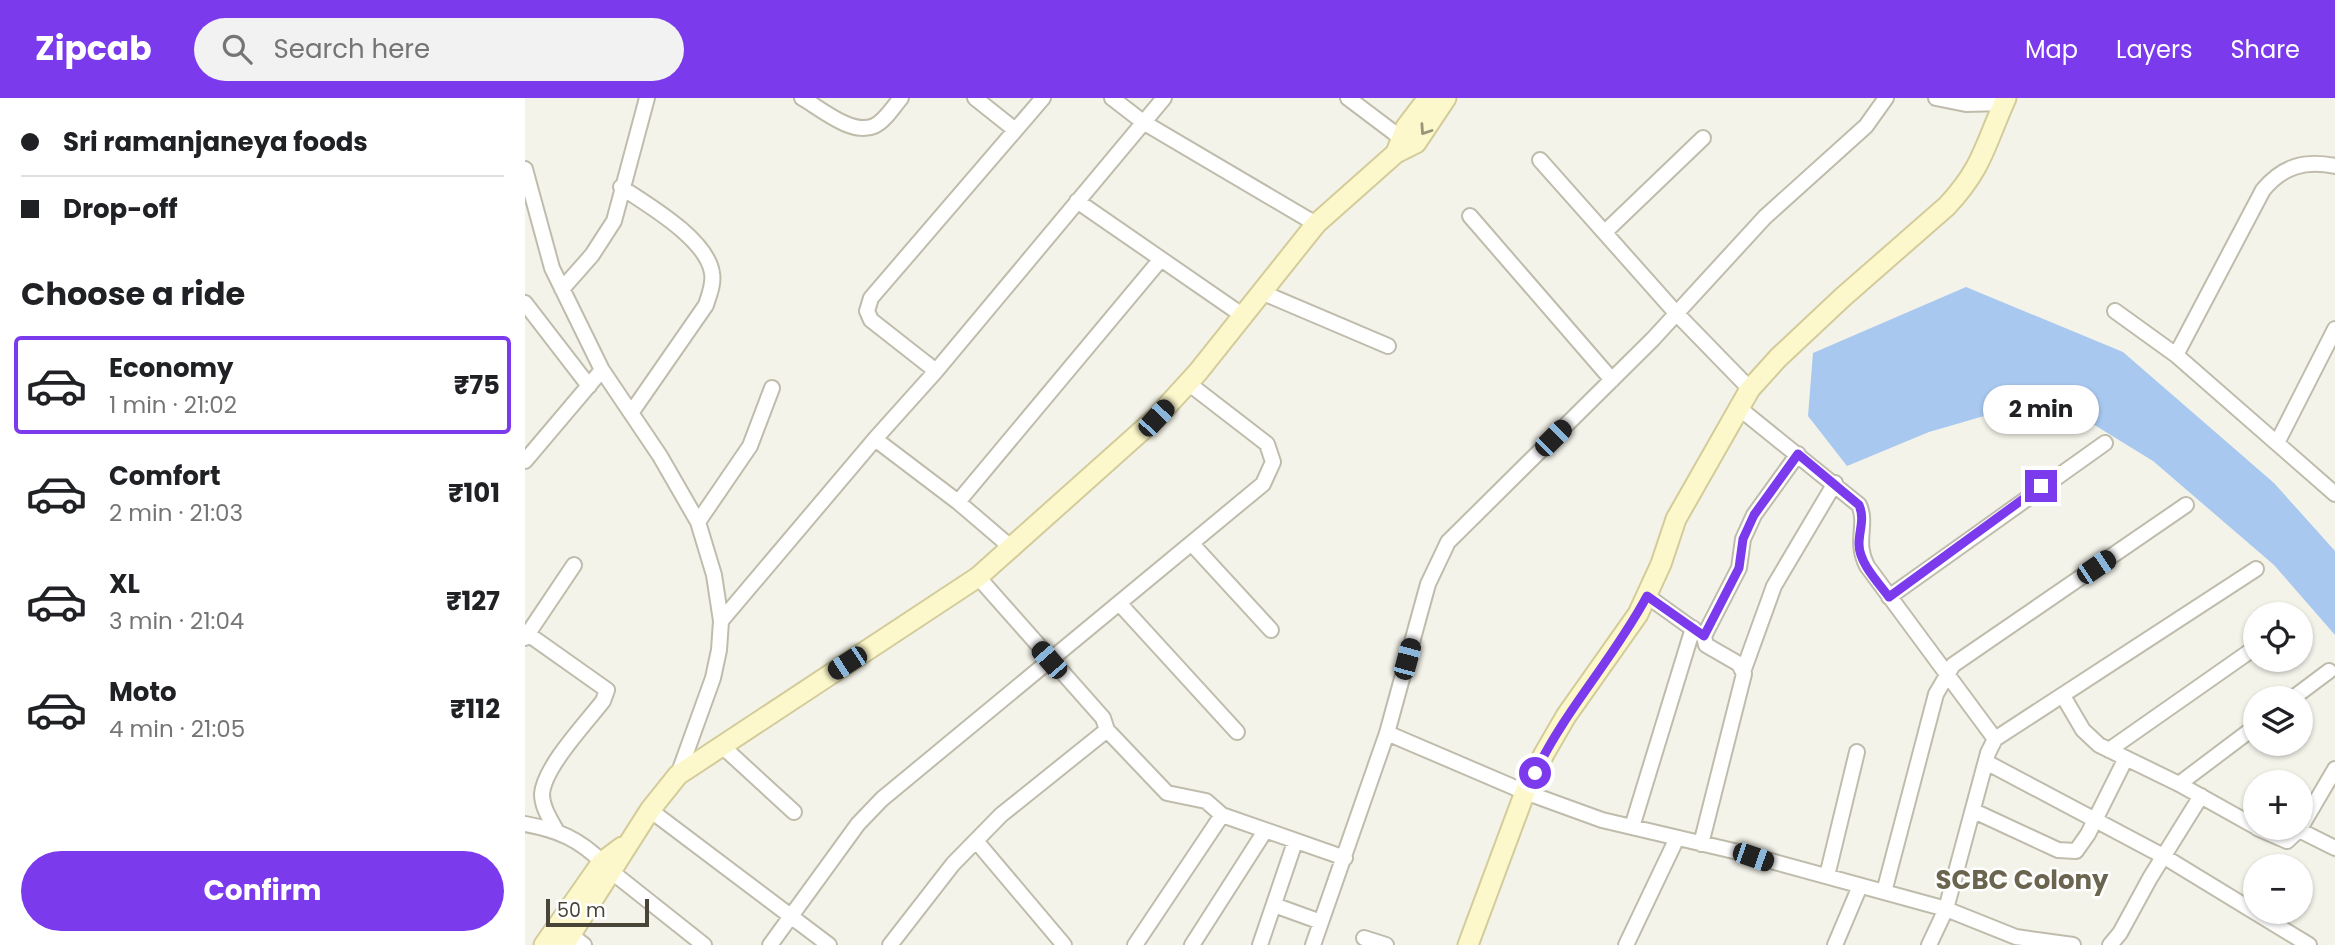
<!DOCTYPE html>
<meta charset="utf-8">
<style>
body{margin:0;font-family:Poppins,sans-serif;background:#f2f2f2;color:#202124;height:100vh;display:flex;flex-direction:column;font-size:26px;white-space:nowrap}
*{box-sizing:border-box;margin:0}
p{font-size:23px;color:#757577}
.icon{flex:none;width:38px;height:38px;fill:none;stroke:currentColor;stroke-width:2;stroke-linecap:round;stroke-linejoin:round}
.map{position:relative;flex:1;overflow:hidden}
.drawer{display:flex;flex-direction:column;background:#fff;width:525px}
.drawer>*{flex:none}
.guide{display:grid;align-content:center;height:154px;padding:0 21px;background:#fff}
.fabs{position:absolute;left:1718px;top:504px;display:grid;gap:14px}
.fabs a{display:grid;place-items:center;width:70px;height:70px;border-radius:50%;background:#fff;box-shadow:0 2px 5px #0004;font-size:35px}
.scale{position:absolute;left:21px;bottom:18px;width:103px;box-sizing:border-box;padding-left:7px;border:4px solid #484438;border-top:0;font-size:19px;line-height:24px;white-space:nowrap;color:#484438;-webkit-text-stroke:5px #fff;paint-order:stroke}
.end{position:absolute;width:32px;height:32px;margin:-16px;border:9px solid #7c3aed;background:#fff;box-shadow:0 0 0 4px #fff}
.from{border-radius:50%}
.bubble{position:absolute;height:49px;border-radius:24px;background:#fff;box-shadow:0 2px 5px #0004;font-size:23px;font-weight:700;line-height:49px;text-align:center}
.car{position:absolute;width:21px;height:42px;margin:-21px -10px;border-radius:9px;box-shadow:0 0 5px 2px #0007;background:linear-gradient(#222 24%,#8ab4d8 0 40%,#222 0 76%,#8ab4d8 0 86%,#222 0)}
.guide b{display:flex;align-items:center;gap:24px;height:66px;font-size:26px}
.guide b+b{border-top:2px solid #e0e0e0}
.guide i{width:18px;height:18px;background:#202124}
ul{padding:0;list-style:none}
li{display:flex;align-items:center;gap:21px;height:98px;margin:0 14px 10px;padding:0 7px;border:4px solid transparent;border-radius:7px}
li div{flex:1}
li b{display:block;font-size:26px}
li em{font-style:normal;font-weight:700}
li.selected{border-color:#7c3aed}
li>.icon{width:63px;height:63px;stroke-width:1.5}
h2{padding:0 21px;font-size:32px;line-height:84px}
.action{display:flex;gap:14px;margin-top:auto;padding:14px 21px}
.action a{flex:1;height:80px;border-radius:42px;background:#7c3aed;color:#fff;font-size:28px;font-weight:700;line-height:80px;text-align:center}
header{display:flex;align-items:center;gap:42px;box-sizing:border-box;height:98px;padding:0 35px;background:#7c3aed;color:#fff}
header strong{font-size:33px}
nav{display:flex;gap:38px;margin-inline-start:auto;font-size:24px}
.search{width:490px;height:63px;background:#f2f2f2;display:flex;align-items:center;gap:18px;box-sizing:border-box;padding:0 24px;border-radius:38px;color:#757577;font-size:26px}
main{display:flex;flex:1;min-height:0}
.map>svg:first-child{display:block}
.water{fill:#a8c8ef}
.lines{fill:none;stroke-linecap:round;stroke-linejoin:round}
.street-casing{stroke:#c0bcac;stroke-width:18}
.secondary-casing{stroke:#d3cc9a;stroke-width:23}
.street{stroke:#fff;stroke-width:14}
.secondary{stroke:#fdf8cb;stroke-width:19}
.oneway{stroke:#99957a}
.route{stroke:#7c3aed;stroke-width:9}
.labels{text-anchor:middle;stroke-width:5;stroke-linejoin:round;paint-order:stroke}
.neighbourhood-label{font-size:26px;font-weight:bold;fill:#6b644f;stroke:#fff}
</style>
<header>
<strong>Zipcab</strong>
<div class="search"><svg class="icon" aria-label="search" viewBox="0 0 24 24"><circle cx="10" cy="10" r="6"/><path d="M15 15l6 6"/></svg>Search here</div>
<nav><a>Map</a><a>Layers</a><a>Share</a></nav>
</header>
<main>
<section class="drawer">
<div class="guide">
<b><i class="from"></i>Sri ramanjaneya foods</b>
<b><i></i>Drop-off</b>
</div>
<h2>Choose a ride</h2>
<ul>
<li class="selected"><svg class="icon" aria-label="car" viewBox="0 0 24 24"><path d="M5 17H2v-5l4-1 3-4h7l3 4 3 1v5h-3M9 17h6M6 11h13"/><circle cx="7" cy="17" r="2"/><circle cx="17" cy="17" r="2"/></svg><div><b>Economy</b><p>1 min · 21:02</p></div><em>₹75</em></li>
<li><svg class="icon" aria-label="car" viewBox="0 0 24 24"><path d="M5 17H2v-5l4-1 3-4h7l3 4 3 1v5h-3M9 17h6M6 11h13"/><circle cx="7" cy="17" r="2"/><circle cx="17" cy="17" r="2"/></svg><div><b>Comfort</b><p>2 min · 21:03</p></div><em>₹101</em></li>
<li><svg class="icon" aria-label="car" viewBox="0 0 24 24"><path d="M5 17H2v-5l4-1 3-4h7l3 4 3 1v5h-3M9 17h6M6 11h13"/><circle cx="7" cy="17" r="2"/><circle cx="17" cy="17" r="2"/></svg><div><b>XL</b><p>3 min · 21:04</p></div><em>₹127</em></li>
<li><svg class="icon" aria-label="car" viewBox="0 0 24 24"><path d="M5 17H2v-5l4-1 3-4h7l3 4 3 1v5h-3M9 17h6M6 11h13"/><circle cx="7" cy="17" r="2"/><circle cx="17" cy="17" r="2"/></svg><div><b>Moto</b><p>4 min · 21:05</p></div><em>₹112</em></li>
</ul>
<div class="action"><a>Confirm</a></div>
</section>
<div class="map">
<svg width="1810" height="847" viewBox="0 0 1810 847">
<rect width="100%" height="100%" fill="#f4f3ea"/>
<path class="water" d="M1441,189L1598,254L1749,385L1810,453V537L1749,467L1628,363L1524,299L1404,334L1322,368L1283,318L1288,255Z"/>
<g class="lines">
<defs>
<path id="street" d="M277,0C295,10 327,38 349,28C360,23 368,9 376,0
M450,0L489,31
M587,0L618,24L791,126
M823,0L876,40
M1411,0L1441,6L1479,5
M1015,62L1151,215L1225,291
M0,71L27,170L77,272L135,358L173,424L189,477L196,523L194,552L188,580L153,677
M96,89C123,107 182,141 187,175C189,186 184,197 181,207L106,315
M552,103L717,217
M945,118L1087,282
M1080,134L1178,40
M37,191L67,157L89,123L122,0
M736,194L863,248
M0,205L64,288
M1590,213L1651,257L1810,396
M1651,257L1738,92C1758,68 1780,62 1810,68
M411,273L346,222L342,213L346,200L518,0
M1214,310L1334,407C1343,427 1329,443 1342,468L1470,641
M1753,343L1810,231
M0,363L77,272
M433,404L636,161
M173,424L225,348L247,290
M667,446L746,532
M488,451L433,404L350,341L411,273L639,0
M453,479L578,620L582,632L642,695L681,703L697,717L820,760
M1122,498L1175,536
M1364,499L1580,345
M594,505L712,634
M196,523L350,341
M0,534L82,592L78,603C61,625 19,669 17,696C17,709 25,721 31,732
M0,540L49,467
M1219,571L1249,488L1310,385
M1538,598L1558,632L1574,647L1654,686L1731,729
M1768,600L1804,573
M862,635L1000,694L1077,722L1213,754L1421,811L1491,839L1548,847
M197,648L269,714
M1584,652L1731,549
M1461,664L1638,758L1784,847
M1654,686L1731,628
M125,712L304,847
M1449,713L1533,752L1551,753L1563,736L1601,660
M0,726C33,732 54,741 77,764
M1107,729L1168,530
M1776,729L1810,671
M1732,730L1762,743L1776,730
M1774,732L1810,750
M452,744L539,847
M1176,746L1219,576L1214,566L1181,547L1179,538L1214,470L1218,441L1229,417L1273,356
M87,774L179,847
M1302,778L1332,654
M1359,794L1411,596L1428,567L1661,407
M749,807L796,824
M46,837L59,847
M839,840L861,847
M245,847L333,726L357,701L738,386L748,364L742,346L663,285
M365,847L428,766L476,717L582,632
M610,847L697,717
M667,847L740,733
M735,847L770,744
M788,847L862,635L903,486L923,444L1128,241L1240,119L1341,28L1361,0
M1101,847L1152,740
M1310,847L1335,788
M1404,847L1421,811L1463,655L1470,641L1731,471
M1585,847L1595,835L1625,780L1676,698"/>
<path id="secondary" d="M871,55L881,29L903,0
M19,847L77,764L97,749
M39,847L125,712L153,677L453,479L631,320L673,274L791,126L871,55L891,45L921,0
M943,847L1000,694L1019,656L1041,618L1113,516L1136,466L1151,421L1225,291L1253,260L1318,199L1422,108C1458,69 1460,47 1481,0"/>
</defs>
<use href="#street" class="street-casing"/>
<use href="#secondary" class="secondary-casing"/>
<use href="#street" class="street"/>
<use href="#secondary" class="secondary"/>
</g>
<defs><path id="oneway-chevron" d="M-2-3.5L2.5 0L-2 3.5" fill="none" stroke-width="1.6" stroke-linecap="round" stroke-linejoin="round" transform="scale(1.75)"/></defs>
<use class="oneway" href="#oneway-chevron" transform="translate(900 32) rotate(124)"/>
<g class="lines">
<path class="route" d="M1010,675C1040,612 1089,560 1122,498L1179,538L1214,470L1218,441L1229,417L1273,356L1334,407C1340,421 1334,432 1334,446C1334,465 1353,484 1364,499L1516,388"/>
</g>
<g class="labels">
<g class="neighbourhood-label">
<text x="1497" y="791">SCBC Colony</text>
</g>
</g>
</svg>
<div class="fabs">
<a><svg class="icon" aria-label="locate" viewBox="0 0 24 24"><circle cx="12" cy="12" r="6"/><path d="M12 2v4M12 18v4M2 12h4M18 12h4"/></svg></a>
<a><svg class="icon" aria-label="layers" viewBox="0 0 24 24"><path d="M12 4l9 5-9 5-9-5zM3 14l9 5 9-5"/></svg></a>
<a>+</a>
<a>−</a>
</div>
<div class="scale">50 m</div>
<i class="end from" style="left:1010px;top:675px"></i>
<i class="end" style="left:1516px;top:388px"></i>
<div class="bubble" style="left:1458px;top:287px;width:116px">2 min</div>
<i class="car" style="left:631px;top:320px;rotate:43deg"></i>
<i class="car" style="left:1028px;top:340px;rotate:45deg"></i>
<i class="car" style="left:1571px;top:469px;rotate:56deg"></i>
<i class="car" style="left:882px;top:561px;rotate:15deg"></i>
<i class="car" style="left:524px;top:562px;rotate:319deg"></i>
<i class="car" style="left:322px;top:565px;rotate:237deg"></i>
<i class="car" style="left:1228px;top:759px;rotate:109deg"></i>
</div>
</main>
